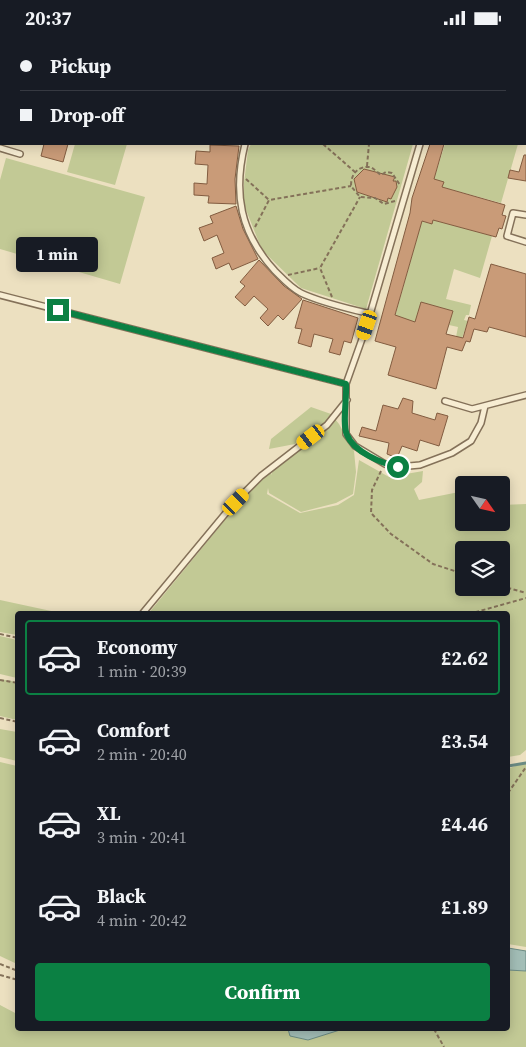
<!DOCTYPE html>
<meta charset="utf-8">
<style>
body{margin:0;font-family:"Source Serif 4",serif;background:#20242c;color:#f1f3f6;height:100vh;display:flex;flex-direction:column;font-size:19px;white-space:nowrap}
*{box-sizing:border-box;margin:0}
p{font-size:16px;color:#9ea1a6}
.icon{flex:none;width:28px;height:28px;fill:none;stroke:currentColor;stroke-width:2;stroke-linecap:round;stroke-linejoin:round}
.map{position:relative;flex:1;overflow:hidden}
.drawer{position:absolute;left:15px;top:576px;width:495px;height:420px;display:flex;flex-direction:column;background:#171b24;border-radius:5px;box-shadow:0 2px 12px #0003}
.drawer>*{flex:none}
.hud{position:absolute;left:0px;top:0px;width:526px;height:110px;box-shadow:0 2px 12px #0003;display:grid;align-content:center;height:110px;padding:0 20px;background:#171b24}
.needle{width:32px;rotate:124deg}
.fabs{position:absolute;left:455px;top:441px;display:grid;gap:10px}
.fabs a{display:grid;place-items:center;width:55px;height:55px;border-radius:5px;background:#171b24;box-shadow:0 2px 12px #0003;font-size:25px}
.end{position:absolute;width:22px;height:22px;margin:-11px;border:6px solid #0b8043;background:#fff;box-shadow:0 0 0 2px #fff}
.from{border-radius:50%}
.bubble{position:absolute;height:35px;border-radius:5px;background:#171b24;box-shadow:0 2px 12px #0003;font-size:16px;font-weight:700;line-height:35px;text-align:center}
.car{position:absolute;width:15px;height:30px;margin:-15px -8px;border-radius:6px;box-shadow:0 0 4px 1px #0007;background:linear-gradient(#f5c518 24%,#345 0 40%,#f5c518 0 76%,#345 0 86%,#f5c518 0)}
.hud b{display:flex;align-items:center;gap:18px;height:48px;font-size:19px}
.hud b+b{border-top:1px solid #363941}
.hud i{width:12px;height:12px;background:#f1f3f6}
ul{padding:9px 0 0;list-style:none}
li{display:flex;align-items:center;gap:15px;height:75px;margin:0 10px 8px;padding:0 10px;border:2px solid transparent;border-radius:5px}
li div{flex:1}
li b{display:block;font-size:19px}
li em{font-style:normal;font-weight:700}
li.selected{border-color:#0b8043}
li>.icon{width:45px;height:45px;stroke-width:1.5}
.primary-button{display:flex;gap:10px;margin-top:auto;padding:10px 20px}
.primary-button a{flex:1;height:58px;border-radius:5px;background:#0b8043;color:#fff;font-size:20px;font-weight:700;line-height:58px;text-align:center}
.status{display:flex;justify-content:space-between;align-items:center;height:35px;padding:0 25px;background:#171b24;direction:ltr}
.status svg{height:14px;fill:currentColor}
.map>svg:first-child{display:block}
.green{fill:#c2c995;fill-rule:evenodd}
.water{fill:#a3beb7;stroke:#6b8b84}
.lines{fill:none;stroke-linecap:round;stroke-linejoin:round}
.stream{stroke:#6b8b84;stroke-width:3}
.building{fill:#c99b78;stroke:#825c40}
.lane-casing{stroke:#847159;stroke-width:8}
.path{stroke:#847159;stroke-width:2;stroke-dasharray:4 2.5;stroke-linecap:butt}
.lane{stroke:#f7edd3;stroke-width:5}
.route{stroke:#0b8043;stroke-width:6}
</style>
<div class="status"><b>20:37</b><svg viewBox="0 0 49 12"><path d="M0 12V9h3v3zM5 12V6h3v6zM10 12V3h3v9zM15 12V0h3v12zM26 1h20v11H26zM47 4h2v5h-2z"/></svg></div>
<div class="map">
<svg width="526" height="1012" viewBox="0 0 526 1012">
<rect width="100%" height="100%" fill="#ece0c0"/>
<path class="green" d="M75,109H127L115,150L67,137Z
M251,109H413L366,274L301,253L262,215L244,170V148L248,115Z
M445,109H518L501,168L442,152L443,147L434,144Z
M6,123L145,162L120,249L0,214V145Z
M433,185L492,201L480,243L454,234L446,264L471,270L469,280H466L464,285L468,286L462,303L456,302L458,292L449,290L453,276L421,267L412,298L394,285L422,186L431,189Z
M311,372L331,379L339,389L354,416L356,437L353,459L336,468L301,477L269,458L268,453L267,459L300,478L338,470L354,460L359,425L389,442L423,436L422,447L414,454L419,465L464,456V488H501V470L526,469V715L520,720L508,722V579H148L243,463L271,436V440L276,429L313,404L307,399L295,409L269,414L271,404ZM464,515H501V552H464Z
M0,565L65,579H18L17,600L0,597Z
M0,601L17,605V643L0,639Z
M0,644L17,647V685L0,681Z
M0,694L17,697V726L0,722Z
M0,727L17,731V929L0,921Z
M526,727V912L508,909V736L510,733Z
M508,935L526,936V1012H0V970L17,979L18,994H288L290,1001L308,1005L343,994H508Z"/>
<path class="water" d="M508,913L526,916V936L508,935Z
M288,994H343L308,1005L290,1001Z"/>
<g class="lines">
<path class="stream" d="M508,731L526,728"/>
</g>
<path class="building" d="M44,109H68L63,127L41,121Z
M430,109H444L434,144L444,147L442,152L505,170L502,180L506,181L502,194L499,193L496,202L433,185L432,189L422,186L395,280L415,287L421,267L453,276L446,299L463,303L469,282L475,284L491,229L526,239V302L489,292L487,297L474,294L470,307L466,306L462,316L447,312L436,354L388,340L396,312L375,306L410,178L412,163Z
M210,110L239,111L235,144L236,169L208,168L209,161L194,160V148L207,149L208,130L195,129L196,116L210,117Z
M524,120H526V146L508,143L510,135L519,137Z
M364,134L395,142L393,146H396L397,152L391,164L388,163L387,167L357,157L354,144Z
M236,171L243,194L258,224L232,235L229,228L216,234L212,223L224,218L217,200L204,206L199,193L213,188L210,181Z
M259,225L284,251L302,264L283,285L278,280L268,291L260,283L268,274L254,261L245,271L235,262L245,251L240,247Z
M303,265L358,283L351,308L344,306L340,320L329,317L333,304L314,299L311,312L298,308L302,294L295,293Z
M403,363L413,366L412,378L435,385L437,378L448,381L439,411L420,405L417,416L402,411L397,423L387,419L389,408L359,401L362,392L376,396L383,370L398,374Z"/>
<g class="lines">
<defs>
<path id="lane" d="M451,1V0
M245,109C233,158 240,198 275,236C282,243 291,253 301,258C322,268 347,273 370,279
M0,113L20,119
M526,180L513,178L507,201L526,207
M0,260L346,349
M368,286L420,109
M367,290L346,349V399L355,411L385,429L398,432L420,430L452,418L471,406L481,388L485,371
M445,366L472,374L526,360
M142,579L235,467L261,441L327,390L347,365"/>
</defs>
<use href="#lane" class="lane-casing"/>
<path class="path" d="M233,109H235
M323,109L355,137
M367,131L369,109
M246,144L269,165
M395,166L384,169L375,163L360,162L351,151C351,138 358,131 371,132L381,140L386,137L392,138L400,150
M255,192L269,165L351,151
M288,240L320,233
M332,262L320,233L360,162
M381,436L372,455L371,478L391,499L433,529L464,539
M501,551L526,558
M469,579L526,563
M0,599L18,603
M0,645L18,648
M0,683L18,687
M508,758L526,732
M0,929L18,936
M0,940L18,945
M434,994L444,1012"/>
<use href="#lane" class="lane"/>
</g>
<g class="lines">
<path class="route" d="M58,275L346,349C347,362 342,390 347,400C354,417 381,428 398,432"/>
</g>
</svg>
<div class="fabs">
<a><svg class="needle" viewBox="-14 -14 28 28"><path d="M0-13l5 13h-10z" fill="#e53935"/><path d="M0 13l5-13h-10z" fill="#9ea1a6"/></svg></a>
<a><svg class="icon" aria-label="layers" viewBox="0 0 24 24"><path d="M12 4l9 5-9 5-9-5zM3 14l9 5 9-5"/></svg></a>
</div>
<i class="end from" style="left:398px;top:432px"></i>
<i class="end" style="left:58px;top:275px"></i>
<div class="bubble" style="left:16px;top:202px;width:82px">1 min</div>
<i class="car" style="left:367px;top:290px;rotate:199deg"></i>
<i class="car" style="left:311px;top:402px;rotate:233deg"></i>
<i class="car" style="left:236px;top:467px;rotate:44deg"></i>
<div class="hud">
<b><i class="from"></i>Pickup</b>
<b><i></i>Drop-off</b>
</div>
<section class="drawer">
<ul>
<li class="selected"><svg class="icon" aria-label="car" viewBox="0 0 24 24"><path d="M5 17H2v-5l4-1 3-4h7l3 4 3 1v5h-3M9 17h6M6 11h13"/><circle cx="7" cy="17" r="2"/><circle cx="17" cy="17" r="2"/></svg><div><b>Economy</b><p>1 min · 20:39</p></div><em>£2.62</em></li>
<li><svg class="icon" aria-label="car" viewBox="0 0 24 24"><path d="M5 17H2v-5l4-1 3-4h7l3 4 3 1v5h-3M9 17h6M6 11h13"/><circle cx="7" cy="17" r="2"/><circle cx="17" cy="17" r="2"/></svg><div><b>Comfort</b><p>2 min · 20:40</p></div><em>£3.54</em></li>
<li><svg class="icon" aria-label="car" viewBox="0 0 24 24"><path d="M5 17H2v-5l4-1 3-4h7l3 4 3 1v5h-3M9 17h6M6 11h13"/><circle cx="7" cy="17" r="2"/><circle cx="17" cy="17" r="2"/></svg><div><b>XL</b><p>3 min · 20:41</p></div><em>£4.46</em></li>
<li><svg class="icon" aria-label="car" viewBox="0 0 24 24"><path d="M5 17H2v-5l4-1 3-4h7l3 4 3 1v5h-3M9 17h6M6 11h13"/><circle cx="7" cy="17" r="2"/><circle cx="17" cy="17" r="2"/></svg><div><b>Black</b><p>4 min · 20:42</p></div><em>£1.89</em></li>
</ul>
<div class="primary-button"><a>Confirm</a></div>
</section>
</div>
